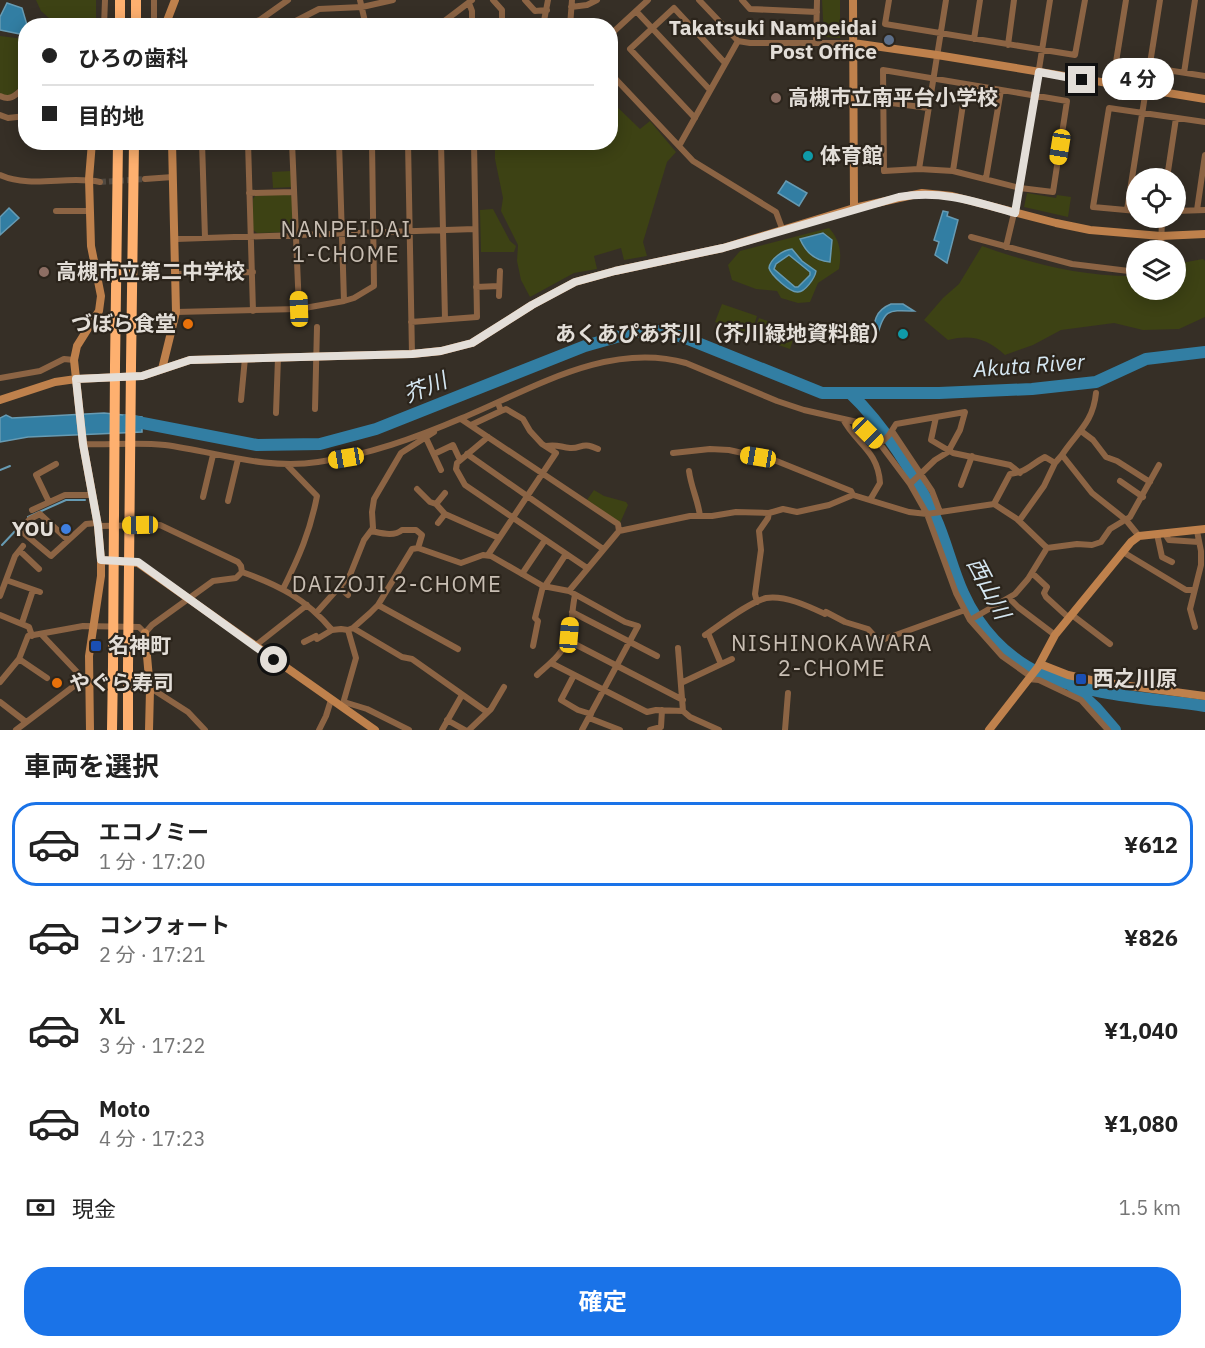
<!DOCTYPE html>
<html lang="ja">
<meta charset="utf-8">
<style>
body{margin:0;font-family:"IBM Plex Sans","Noto Sans JP",sans-serif;background:#f6f6f6;color:#222;height:100vh;display:flex;flex-direction:column;font-size:22px;white-space:nowrap}
*{box-sizing:border-box;margin:0}
p{font-size:20px;color:#767676}
.icon{flex:none;width:33px;height:33px;fill:none;stroke:currentColor;stroke-width:2;stroke-linecap:round;stroke-linejoin:round}
.map{position:relative;height:730px;overflow:hidden}
.panel{display:flex;flex-direction:column;background:#fff;flex:1}
.panel>*{flex:none}
.banner{position:absolute;left:18px;top:18px;width:600px;height:132px;border-radius:24px;box-shadow:0 3px 15px #0003;display:grid;align-content:center;height:132px;padding:0 24px;background:#fff}
.tools{position:absolute;left:1126px;top:168px;display:grid;gap:12px}
.tools a{display:grid;place-items:center;width:60px;height:60px;border-radius:50%;background:#fff;box-shadow:0 3px 15px #0003;font-size:30px}
.end{position:absolute;width:27px;height:27px;margin:-14px;border:8px solid #e3ded8;background:#111;box-shadow:0 0 0 3px #111}
.from{border-radius:50%}
.bubble{position:absolute;height:42px;border-radius:21px;background:#fff;box-shadow:0 3px 15px #0003;font-size:20px;font-weight:700;line-height:42px;text-align:center}
.car{position:absolute;width:18px;height:36px;margin:-18px -9px;border-radius:8px;box-shadow:0 0 4px 2px #0007;background:linear-gradient(#f5c518 24%,#345 0 40%,#f5c518 0 76%,#345 0 86%,#f5c518 0)}
.banner b{display:flex;align-items:center;gap:21px;height:57px;font-size:22px}
.banner b+b{border-top:2px solid #e0e0e0}
.banner i{width:15px;height:15px;background:#222}
ul{padding:0;list-style:none}
li{display:flex;align-items:center;gap:18px;height:84px;margin:0 12px 9px;padding:0 12px;border:3px solid transparent;border-radius:24px}
li div{flex:1}
li b{display:block;font-size:22px}
li em{font-style:normal;font-weight:700}
li.selected{border-color:#1a73e8}
li>.icon{width:54px;height:54px;stroke-width:1.5}
h2{padding:0 24px;font-size:27px;line-height:72px}
.pay{display:flex;align-items:center;gap:15px;height:66px;padding:0 24px;font-size:22px}
.pay p{margin-inline-start:auto}
.button{display:flex;gap:12px;margin-top:auto;padding:12px 24px}
.button a{flex:1;height:69px;border-radius:24px;background:#1a73e8;color:#fff;font-size:24px;font-weight:700;line-height:69px;text-align:center}
.map>svg:first-child{display:block}
.green{fill:#3d4214}
.water{fill:#327ea3;stroke:#679bb3;stroke-width:1.5;fill-rule:evenodd}
.lines{fill:none;stroke-linecap:round;stroke-linejoin:round}
.stream{stroke:#679bb3;stroke-width:2}
.river{stroke:#327ea3;stroke-width:12}
.street-tunnel{stroke:#504941;stroke-width:6;stroke-dasharray:6 3;stroke-linecap:butt}
.street{stroke:#8c6444;stroke-width:6}
.secondary{stroke:#bf814c;stroke-width:8}
.highway{stroke:#feb06f;stroke-width:10}
.highway-bridge{stroke:#feb06f;stroke-width:10}
.route{stroke:#e3ded8;stroke-width:8}
.service-dot{fill:#5c6f8a;stroke:#2c251c;stroke-width:2}
.education-dot{fill:#8d6e63;stroke:#2c251c;stroke-width:2}
.culture-dot{fill:#0f9aa8;stroke:#2c251c;stroke-width:2}
.food-dot{fill:#e8710a;stroke:#2c251c;stroke-width:2}
.shop-dot{fill:#3f7fe0;stroke:#2c251c;stroke-width:2}
.transit-dot{fill:#1a4fb4;stroke:#2c251c;stroke-width:2}
.labels{text-anchor:middle;stroke-width:4.5;stroke-linejoin:round;paint-order:stroke}
.poi-label{font-size:21px;font-weight:bold;fill:#e3ded8;stroke:#2c251c;text-anchor:start}
.neighbourhood-label{font-size:22px;letter-spacing:1.5px;fill:#c8beb3;stroke:#2c251c}
.water-label{font-size:22px;font-style:italic;fill:#d5e7f2;stroke:#2c251c}
</style>
<div class="map">
<svg width="1205" height="730" viewBox="0 0 1205 730">
<rect width="100%" height="100%" fill="#362f26"/>
<path class="green" d="M36,0H96V19L57,25L41,11Z
M822,0H840V38L824,37Z
M0,36L25,39V82L8,98L0,94Z
M611,101L640,129L650,121L676,152L667,162L643,242L647,256L624,260L621,248L594,256L597,269L574,273L530,297L521,280L517,261L518,245L501,211L503,198L495,159V143L610,142Z
M291,171L292,187L273,188L272,172Z
M1027,193L1056,198L1057,195L1071,197L1068,217L1024,207Z
M289,194L292,197V232L257,233L253,230V199L255,196Z
M493,209L510,241L516,246L514,252H481L480,210Z
M829,228C840,240 842,253 839,269L818,283L810,302L798,303L781,298L777,291L756,289L732,280L728,265L740,251Z
M982,246C1032,264 1084,277 1137,276V290H1176V264L1203,259L1205,261V317L1179,329L1143,330L1114,323L1061,330L1033,345L1005,355C987,339 972,334 948,340L924,320L943,298L959,284Z
M722,304L757,316L751,335L715,322Z
M759,318L796,331L790,349L752,336Z
M594,490L604,496L626,502L628,505L620,523L587,500Z"/>
<path class="water" d="M7,3L22,8L27,25L26,26L25,35L0,30V17Z
M786,181L807,193L799,206L778,193Z
M9,208L19,218L0,235V217Z
M943,211L948,212L947,216L958,220L947,263L935,255L939,242L934,240Z
M823,233L832,240L830,262C816,261 806,253 800,239Z
M792,249L802,261L816,271C815,278 805,292 798,292C790,293 771,275 769,268C770,259 783,250 792,249ZM789,255L810,272V275L798,287H795L774,269L776,264Z
M891,304H903L914,311C888,310 884,309 877,337C871,323 876,310 891,304Z
M104,413L142,417V432L28,437L0,442V418L6,415L12,418Z"/>
<g class="lines">
<path class="stream" d="M0,470L10,466
M28,517L66,500H85
M2,545L18,528"/>
<path class="river" d="M850,393C883,424 916,476 935,517C946,541 952,569 963,593C978,627 1006,658 1041,674C1091,696 1151,698 1205,706
M127,420L257,445L320,444L376,429L585,346L634,332L658,331L683,337L822,393H939L1032,389L1096,382L1146,359L1205,352
M1072,686L1096,708L1115,730"/>
<path class="street-tunnel" d="M100,182L145,179"/>
<path class="street" d="M154,0V26
M360,0L366,26
M493,0L502,10V26
M525,0L535,11L547,10
M699,0L738,41L750,43H853
M742,0L750,9L817,12
M889,0L885,24L1075,55L1085,0
M1126,0L1116,62L1205,76
M469,3L472,11V26
M571,7L587,5L597,0
M636,11L710,90
M84,26H92
M104,26L105,0
M260,26L257,22L288,0
M286,26L319,9L362,7L393,0
M438,26L472,0
M543,26L548,0
M570,26L572,0
M610,35L648,0
M974,39L980,0
M816,43L817,0
M1008,45L1014,0
M883,70L1067,101L1053,192L1020,188L953,171L919,169L884,171Z
M610,73L693,161L776,212L783,231
M1184,73L1195,0
M0,96C12,102 17,93 26,86
M884,102L928,108
M0,115L8,118L26,116
M695,118L630,49L674,8L725,63
M202,142L205,238
M248,142L253,311
M292,142L299,309
M408,142L412,354
M441,142L445,319
M679,146L738,41
M919,169L946,0
M953,171L966,84
M0,175C31,189 68,175 100,182
M986,178L1001,90
M1167,178L1176,118
M145,179L173,177
M249,193L294,192
M1127,210L1160,0
M1197,210L1205,155
M56,211H90
M1137,211L1093,207L1109,108L1205,122
M1176,211L1205,210
M971,237L1072,264L1137,272
M176,239L475,229
M1006,247L1020,188L1050,0
M1161,250L1162,218
M176,274L253,272
M476,287L499,286
M499,296L500,271
M344,301L354,298L374,286L372,142
M176,312L299,309L344,301L339,142
M411,322L477,317L474,142
M0,378L40,371L64,359L74,360
M241,400L245,358
M315,409L317,327
M276,413L278,358
M936,417L931,440L953,453L1010,465L1020,473
M461,419L618,524L619,531
M843,419C855,443 878,450 880,483L870,500
M471,425L501,411
M892,431L932,491L940,512
M1081,431L1093,440L1106,457L1117,461L1150,482
M488,437L457,463L456,469L465,485L587,568
M426,438L441,470
M83,444C110,445 138,442 165,445C217,452 265,470 318,462C368,455 415,438 462,418C532,389 608,341 686,363L777,401L804,410L857,422L880,444L910,484L927,514L956,593L970,620L1002,656L1030,676
M880,444L889,435L896,424L965,412L960,430L948,452L935,460L910,484
M546,446C557,444 560,447 570,448C582,449 581,441 598,449
M673,453L710,449L729,450L774,460L851,491L853,495
M434,454L453,445L460,460
M467,454L603,549
M1062,455C1077,432 1093,423 1096,393
M689,471C691,487 698,500 700,516
M1120,481L1143,497
M961,485L972,456
M417,489L430,502L436,504L445,514L499,538
M203,497L213,455
M228,501L238,459
M49,502L36,475L56,464
M436,504L445,493
M994,504L1017,519L1047,548
M32,510L65,495H92
M1019,521L1044,486L1055,463
M438,523L445,514
M371,531C381,533 394,537 402,530H416L422,535L418,548
M1157,534L1162,557L1172,562
M1165,534L1169,540L1199,542
M68,540L40,514L30,519L20,530L51,556L86,524L97,523
M20,551L39,569
M1123,552L1186,590H1194
M488,555L556,453L542,444L530,431L523,419L506,409L501,411L498,403
M242,572C279,585 306,599 332,630
M1032,573L1047,587L1044,593L1046,597L1069,618
M522,574L545,540
M6,580L40,592
M545,586L566,554
M340,588L348,595
M283,589C299,557 310,532 317,496L287,465
M569,591L619,531L690,516H712L736,512L769,513L783,509L797,512L829,505L853,495L909,512L927,514L994,504L1010,474C1027,472 1030,465 1045,457L1055,463L1062,455L1092,493L1126,520L1139,536
M0,596L15,556L23,546
M1009,598L1018,607L1055,635
M757,602L755,594L761,550L759,531L768,518L769,513
M378,605L458,649
M317,612L350,575L364,540L373,528L372,512L374,499L401,453L434,432
M572,612L657,656
M0,615L29,627L32,636
M1072,615L1110,644
M970,620L1015,594L1028,579L1047,548L1077,544L1092,545L1101,542L1110,529L1130,517L1159,465
M22,623L33,590
M1195,627L1190,609L1201,565V551L1197,531
M353,628L402,657L412,659L487,712
M708,633L721,664
M42,635L78,673L83,684
M705,635C720,625 749,602 766,598C785,595 808,606 825,614L826,612L845,622L868,629L879,641L965,610
M567,640L683,700
M304,642L316,636L317,639L332,630L341,629L348,630L353,628L370,613L378,605L412,549L418,548L461,563L483,555L491,556L543,586L569,591L625,622L638,626L582,730
M255,646L307,605
M533,646L538,621L535,618L543,586
M678,648L683,711L690,717L719,730
M19,659L47,678
M551,663L647,712L656,710L683,711
M537,675C549,664 563,654 568,638C572,626 572,608 575,595
M574,675L561,700L578,710L591,714
M1028,679L1039,680L1081,700L1108,730
M0,682L19,659L28,636L83,626L139,627L145,633L152,625L213,581L236,578L242,572L241,566L238,562L160,525L98,526
M681,683L732,659
M149,687L188,712L205,730
M0,702L26,722
M344,702L367,709L409,730
M342,707L356,658L348,630
M589,718L620,730
M447,720L465,730
M16,730L78,683L90,684
M319,730L326,716L331,700
M442,730L462,695
M469,730L491,709L504,687
M650,730L661,727L662,710
M785,730L788,693"/>
<path class="secondary" d="M853,0L854,208
M165,26L175,0
M249,26L257,22
M853,43L937,55L1205,99
M162,369L176,312L172,142
M0,400L55,382L76,379L142,376L190,360L412,354L441,351L472,343L532,305L575,282L615,271L723,248L854,208L922,193L952,196L1056,223L1090,230L1161,236L1205,234
M101,560L138,563L375,730
M145,633L150,690L149,730
M1040,664L1068,675L1100,682L1205,696
M90,730L89,656L101,576V560L98,526L83,444L74,360L77,346L99,311L101,296L91,246L89,179L92,142
M989,730L1038,667L1055,635L1131,542L1139,536L1205,529"/>
<path class="highway" d="M120,26V0
M136,26V0
M115,366L118,142
M131,366L134,142
M112,730L113,666
M128,730V667"/>
<path class="highway-bridge" d="M113,666L115,366
M128,667L131,366"/>
</g>
<g class="lines">
<path class="route" d="M274,660L138,562L101,560L98,526L83,444L76,379L142,376L190,360L412,354L441,351L472,343L532,305L575,282L615,271L723,248L899,197C942,190 973,201 1015,213L1039,72L1082,80"/>
</g>
<circle class="service-dot" cx="889" cy="40" r="6"/>
<g class="education-dot">
<circle cx="776" cy="98" r="6"/>
<circle cx="44" cy="272" r="6"/>
</g>
<g class="culture-dot">
<circle cx="808" cy="156" r="6"/>
<circle cx="903" cy="334" r="6"/>
</g>
<g class="food-dot">
<circle cx="188" cy="324" r="6"/>
<circle cx="57" cy="683" r="6"/>
</g>
<circle class="shop-dot" cx="66" cy="529" r="6"/>
<g class="transit-dot">
<rect x="90" y="640" width="12" height="12" rx="3"/>
<rect x="1075" y="673" width="12" height="12" rx="3"/>
</g>
<g class="labels">
<g class="poi-label">
<text x="877" y="35" text-anchor="end">Takatsuki Nampeidai<tspan x="877" dy="24">Post Office</tspan></text>
<text x="788" y="105">高槻市立南平台小学校</text>
<text x="820" y="163">体育館</text>
<text x="56" y="279">高槻市立第二中学校</text>
<text x="176" y="331" text-anchor="end">づぼら食堂</text>
<text x="891" y="341" text-anchor="end">あくあぴあ芥川（芥川緑地資料館）</text>
<text x="54" y="536" text-anchor="end">YOU</text>
<text x="108" y="653">名神町</text>
<text x="1093" y="686">西之川原</text>
<text x="69" y="690">やぐら寿司</text>
</g>
<g class="neighbourhood-label">
<text x="346" y="237">NANPEIDAI<tspan x="346" dy="25">1-CHOME</tspan></text>
<text x="397" y="592">DAIZOJI 2-CHOME</text>
<text x="832" y="651">NISHINOKAWARA<tspan x="832" dy="25">2-CHOME</tspan></text>
</g>
<g class="water-label">
<text transform="translate(1029 365) rotate(-4)" y="8">Akuta River</text>
<text transform="translate(425 387) rotate(-22)" y="8">芥川</text>
<text transform="translate(989 588) rotate(62)" y="8">西山川</text>
</g>
</g>
</svg>
<div class="tools">
<a><svg class="icon" aria-label="locate" viewBox="0 0 24 24"><circle cx="12" cy="12" r="6"/><path d="M12 2v4M12 18v4M2 12h4M18 12h4"/></svg></a>
<a><svg class="icon" aria-label="layers" viewBox="0 0 24 24"><path d="M12 4l9 5-9 5-9-5zM3 14l9 5 9-5"/></svg></a>
</div>
<i class="end from" style="left:274px;top:660px"></i>
<i class="end" style="left:1082px;top:80px"></i>
<div class="bubble" style="left:1102px;top:58px;width:72px">4 分</div>
<i class="car" style="left:1060px;top:147px;rotate:189deg"></i>
<i class="car" style="left:299px;top:309px;rotate:358deg"></i>
<i class="car" style="left:868px;top:433px;rotate:135deg"></i>
<i class="car" style="left:758px;top:457px;rotate:279deg"></i>
<i class="car" style="left:346px;top:458px;rotate:260deg"></i>
<i class="car" style="left:140px;top:525px;rotate:269deg"></i>
<i class="car" style="left:569px;top:635px;rotate:5deg"></i>
<div class="banner">
<b><i class="from"></i>ひろの歯科</b>
<b><i></i>目的地</b>
</div>
</div>
<section class="panel">
<h2>車両を選択</h2>
<ul>
<li class="selected"><svg class="icon" aria-label="car" viewBox="0 0 24 24"><path d="M5 17H2v-5l4-1 3-4h7l3 4 3 1v5h-3M9 17h6M6 11h13"/><circle cx="7" cy="17" r="2"/><circle cx="17" cy="17" r="2"/></svg><div><b>エコノミー</b><p>1 分 · 17:20</p></div><em>¥612</em></li>
<li><svg class="icon" aria-label="car" viewBox="0 0 24 24"><path d="M5 17H2v-5l4-1 3-4h7l3 4 3 1v5h-3M9 17h6M6 11h13"/><circle cx="7" cy="17" r="2"/><circle cx="17" cy="17" r="2"/></svg><div><b>コンフォート</b><p>2 分 · 17:21</p></div><em>¥826</em></li>
<li><svg class="icon" aria-label="car" viewBox="0 0 24 24"><path d="M5 17H2v-5l4-1 3-4h7l3 4 3 1v5h-3M9 17h6M6 11h13"/><circle cx="7" cy="17" r="2"/><circle cx="17" cy="17" r="2"/></svg><div><b>XL</b><p>3 分 · 17:22</p></div><em>¥1,040</em></li>
<li><svg class="icon" aria-label="car" viewBox="0 0 24 24"><path d="M5 17H2v-5l4-1 3-4h7l3 4 3 1v5h-3M9 17h6M6 11h13"/><circle cx="7" cy="17" r="2"/><circle cx="17" cy="17" r="2"/></svg><div><b>Moto</b><p>4 分 · 17:23</p></div><em>¥1,080</em></li>
</ul>
<div class="pay"><svg class="icon" aria-label="cash" viewBox="0 0 24 24"><path d="M3 7h18v10H3z"/><circle cx="12" cy="12" r="2"/></svg>現金<p>1.5 km</p></div>
<div class="button"><a>確定</a></div>
</section>
